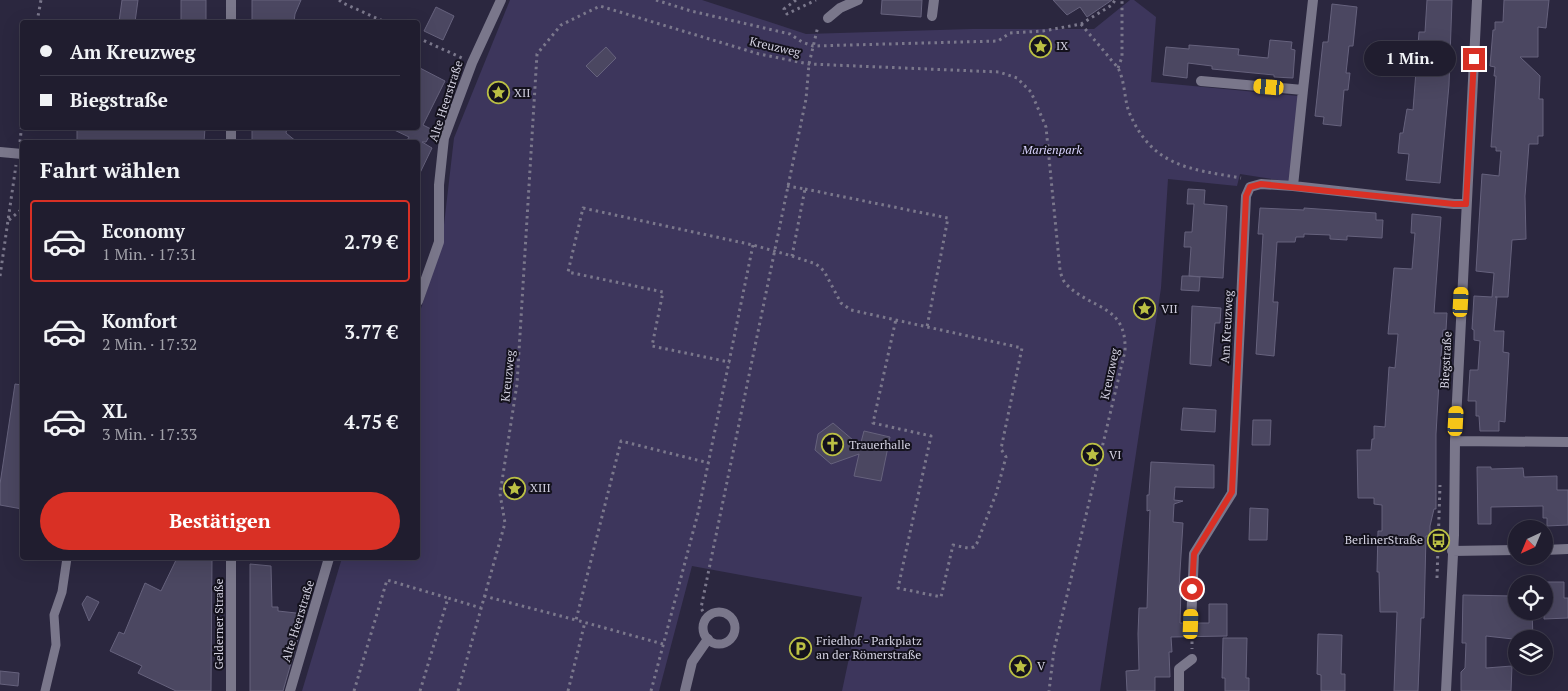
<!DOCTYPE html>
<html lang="de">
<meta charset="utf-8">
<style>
body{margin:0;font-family:"PT Serif",serif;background:#2d2a3b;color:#f1f3f6;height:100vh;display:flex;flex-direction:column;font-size:19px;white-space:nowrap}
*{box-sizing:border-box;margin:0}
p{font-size:16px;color:#a2a2aa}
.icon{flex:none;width:28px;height:28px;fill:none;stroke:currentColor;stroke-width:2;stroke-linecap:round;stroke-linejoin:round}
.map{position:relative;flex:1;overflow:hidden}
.drawer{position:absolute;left:20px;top:140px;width:400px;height:420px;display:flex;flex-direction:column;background:#201d2f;border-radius:5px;box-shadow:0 5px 20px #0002,0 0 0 1px #3d3b4b}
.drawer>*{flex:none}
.top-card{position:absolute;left:20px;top:20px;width:400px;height:110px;border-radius:5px;box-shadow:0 5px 20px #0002,0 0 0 1px #3d3b4b;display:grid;align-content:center;height:110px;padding:0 20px;background:#201d2f}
.needle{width:32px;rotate:224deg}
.buttons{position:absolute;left:1508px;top:520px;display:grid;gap:10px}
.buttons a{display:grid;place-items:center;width:45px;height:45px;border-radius:50%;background:#201d2f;box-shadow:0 5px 20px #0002,0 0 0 1px #3d3b4b;font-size:25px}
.end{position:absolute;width:22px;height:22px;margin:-11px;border:6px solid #d93025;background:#fff;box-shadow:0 0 0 2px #fff}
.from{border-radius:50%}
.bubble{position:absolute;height:35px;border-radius:18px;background:#201d2f;box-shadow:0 5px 20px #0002,0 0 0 1px #3d3b4b;font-size:16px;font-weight:800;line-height:35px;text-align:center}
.car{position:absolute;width:15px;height:30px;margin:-15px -8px;border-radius:6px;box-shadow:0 0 4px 1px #0007;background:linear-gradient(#f5c518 24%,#345 0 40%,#f5c518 0 76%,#345 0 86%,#f5c518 0)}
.top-card b{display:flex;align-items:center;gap:18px;height:48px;font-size:19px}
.top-card b+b{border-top:1px solid #3d3b4b}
.top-card i{width:12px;height:12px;background:#f1f3f6}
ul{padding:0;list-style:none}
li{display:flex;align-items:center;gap:15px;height:82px;margin:0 10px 8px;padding:0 10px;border:2px solid transparent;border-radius:5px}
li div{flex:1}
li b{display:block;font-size:19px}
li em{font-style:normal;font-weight:800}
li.current{border-color:#d93025}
li>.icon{width:45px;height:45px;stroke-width:1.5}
h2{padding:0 20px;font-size:22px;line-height:60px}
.action{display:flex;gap:10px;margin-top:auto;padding:10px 20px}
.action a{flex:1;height:58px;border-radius:30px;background:#d93025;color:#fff;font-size:20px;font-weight:800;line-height:58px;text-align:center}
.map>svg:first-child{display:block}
.green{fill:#3d365c}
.building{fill:#4b4761;stroke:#66627d}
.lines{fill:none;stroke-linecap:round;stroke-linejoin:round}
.path{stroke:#7b788c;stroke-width:3;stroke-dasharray:2.5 4;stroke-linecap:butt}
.service{stroke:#7a778b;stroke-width:9}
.minor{stroke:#7a778b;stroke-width:10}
.route{stroke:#d93025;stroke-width:6}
.labels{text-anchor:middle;stroke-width:4;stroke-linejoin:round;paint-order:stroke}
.poi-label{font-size:12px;fill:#d3d1e1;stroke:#14121d;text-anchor:start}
.street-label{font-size:12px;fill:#d3d1e1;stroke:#14121d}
.park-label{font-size:12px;font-style:italic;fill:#dad4ff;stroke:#14121d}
</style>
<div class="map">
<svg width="1568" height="691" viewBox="0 0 1568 691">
<rect width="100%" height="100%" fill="#2b273f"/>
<path class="green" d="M510,0H702L806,34L972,29H1094L1130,0H1134L1156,17L1151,82L1298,96L1291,182L1240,174L1237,186L1168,179L1161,288L1100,691H842L862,597L692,566L659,691H302L342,558H418V318L442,242L454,138Z"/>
<path class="building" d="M122,0H138L135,22H119Z
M181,0H206V22H181Z
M252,0H301L295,14L294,22H252Z
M882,0H922L921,17L881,14Z
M1053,0H1112L1087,17L1080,7L1067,15Z
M1427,0H1452L1449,85L1440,183L1406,180L1409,154L1398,153L1400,133H1403L1407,109L1413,110L1419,32H1425Z
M1504,0H1549L1546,28L1538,27V57H1520L1540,76L1539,99H1543V136H1538V144H1529L1525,196L1526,239L1512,240L1508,297H1495H1497L1494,331H1504L1503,352L1509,353L1505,422L1499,421V431H1480L1479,416H1476V401H1468L1470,370H1478L1480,341L1474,340V330L1472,329L1474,296L1492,297L1494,273L1476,271L1482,174L1499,176L1501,151H1496V147H1491L1496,76H1494L1495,67L1490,66L1493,30H1495V22H1503Z
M1332,4L1357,7L1353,46H1349L1346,73H1350L1348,90H1344L1341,126L1323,124L1324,117L1315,116L1323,42H1328Z
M436,7L454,16L443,40L424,31Z
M1270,40L1292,42L1291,49L1295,50L1293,78L1274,77V75L1212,69V66L1188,63L1187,78L1163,75L1166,47L1189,49V45L1239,49L1238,55L1268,58Z
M606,47L616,58L597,77L586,66Z
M418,67L445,81L423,125L433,130L426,142H422L432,148L418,177V142H406L409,137L390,128H418Z
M77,128H205L204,142H77Z
M252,128H287L286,133L297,142H252Z
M1188,189L1205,190L1204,204L1227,206L1223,278L1189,276L1200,277L1199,291L1181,290L1182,276H1189L1191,247H1184L1185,232H1192L1194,204H1187Z
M1260,208L1304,210V208L1376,213V220H1383L1382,238L1347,236V240L1330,239V235L1304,234V237H1296L1295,242H1277L1273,302H1278L1274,356L1256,354L1263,234H1258Z
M1412,214L1441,217L1434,313H1447L1446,330H1443L1439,382L1436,434V509H1434L1430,526V536H1426L1424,618H1421L1418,691H1394L1397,612H1380L1379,572H1377L1378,531H1382V505L1374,504V498H1358L1357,450H1371L1372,439H1374V426L1385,427L1389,367L1395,368L1398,334H1388L1394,268L1412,269L1415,233H1411Z
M1192,306L1221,308L1220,323H1215L1211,366L1190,364Z
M15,384L22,385V509L0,505V484Z
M1183,408L1216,410L1215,432L1181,430Z
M1253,420H1271L1270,445H1252Z
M833,423L860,446L864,431L890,437L881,481L854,476L859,454L831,464L815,450L818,434Z
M1151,462L1214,465V488L1175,487L1174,500L1183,501L1174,504L1173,522L1183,523L1179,588H1181L1180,623H1184L1188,630H1194L1197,627L1198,623H1209V604H1227V636L1171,637L1172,652H1169L1170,677H1155V691H1127L1126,671L1139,670L1138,634L1139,608H1147L1149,541L1150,510L1147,511V495H1149Z
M1477,467H1491V469L1523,468L1524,477L1557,476V490H1568V525L1547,526V518H1543V506L1491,507V524H1478Z
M1250,508L1268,509L1267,540H1249Z
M177,558H212L211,691H176L138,673L142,666L110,651L119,632L124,634L145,583L161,591Z
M250,564L271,566L272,607H278V611L305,614L283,691H250Z
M1544,582H1564V598H1568V618L1544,619Z
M1463,595L1513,596V600H1516V611H1532L1533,638L1513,639L1486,636V668L1512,666L1511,691H1461V672L1465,668L1466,643H1462Z
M87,596L99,602L89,621L82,604Z
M1318,634L1342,635L1341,674H1345V691H1321V675L1317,674Z
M1223,638H1247L1246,678H1249V691H1225V678H1222Z
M0,671L19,673L18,686L0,684Z"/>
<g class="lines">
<path class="path" d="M339,0L343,3L385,22
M656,0L691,11L790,34L802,42L813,46L998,41L1010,33L1043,31L1081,24L1112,5L1115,0
M796,0L784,9L787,14L816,0
M37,22L41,0
M1081,24C1090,35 1099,45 1108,56C1111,60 1115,64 1118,68C1125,81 1124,98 1129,112C1152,167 1190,169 1241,178
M418,38L462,58
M1118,68L1122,57V0
M20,142L22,122
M787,186L805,189L792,256
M805,189L948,218L927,327
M9,220L22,209
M753,245L729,362L652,346L663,292L568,272L583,208L753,245L792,256L816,264L824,271L841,303L851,310L1022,348L1001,449L1006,457L996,494L977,543L974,547L968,548L953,545L941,597L898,588L931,436L873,423L896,319
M0,276L16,165
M1437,578L1440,485
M484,596L576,620
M706,617L701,608L806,99L809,64L818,26
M1192,635V649
M663,644L576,620L621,441L709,463
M354,691L387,580L448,598
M420,691L448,598L481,608
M458,691L505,523L500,494L517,384L537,54L561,25L600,6L759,54L809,64L999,72L1017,78L1031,92L1046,127L1060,270C1061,275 1063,281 1066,284C1091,310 1127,304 1125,351L1054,650L1049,691
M568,691L585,622
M651,691L698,513L729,362"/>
<path class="service" d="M703 628a16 16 0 1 1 32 0a16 16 0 1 1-32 0Z
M45,691L56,645L54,615L62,592L67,558"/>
<path class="minor" d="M932,16L934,0
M828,18L840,8L858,0
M231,22V0
M1201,81L1303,90L1293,186
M1303,90L1313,0
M231,142V128
M0,152L22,154
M418,301L439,242V185L444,138L472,63L501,0
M1455,441L1568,442
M1544,550L1568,549
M1452,551L1516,550
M231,558V691
M1191,624L1194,554L1232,493L1246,196L1250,187L1261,184L1293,186L1454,204H1466
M290,691L329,558
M685,691L692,662L708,639
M1179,691V669L1192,659
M1446,691L1454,535L1455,441L1477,0"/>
</g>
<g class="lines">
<path class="route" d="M1192,589L1194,554L1232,492L1246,196L1250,187L1261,184L1454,204H1466L1474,59"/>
</g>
<defs>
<symbol id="sight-ring" viewBox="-11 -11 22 22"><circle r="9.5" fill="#14121d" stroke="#bbc044" stroke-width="1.5"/><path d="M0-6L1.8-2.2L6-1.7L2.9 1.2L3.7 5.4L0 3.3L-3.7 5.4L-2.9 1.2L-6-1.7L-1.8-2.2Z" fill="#bbc044"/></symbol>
<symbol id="church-ring" viewBox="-11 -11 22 22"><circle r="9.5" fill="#14121d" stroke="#bbc044" stroke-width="1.5"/><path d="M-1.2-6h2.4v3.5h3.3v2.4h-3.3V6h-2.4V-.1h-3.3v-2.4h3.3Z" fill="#bbc044"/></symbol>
<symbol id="bus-ring" viewBox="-11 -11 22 22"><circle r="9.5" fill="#14121d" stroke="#bbc044" stroke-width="1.5"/><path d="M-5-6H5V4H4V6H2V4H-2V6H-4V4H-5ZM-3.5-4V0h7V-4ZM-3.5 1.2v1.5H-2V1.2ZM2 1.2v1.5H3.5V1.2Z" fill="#bbc044"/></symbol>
<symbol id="parking-ring" viewBox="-11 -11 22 22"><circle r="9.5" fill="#14121d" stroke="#bbc044" stroke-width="1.5"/><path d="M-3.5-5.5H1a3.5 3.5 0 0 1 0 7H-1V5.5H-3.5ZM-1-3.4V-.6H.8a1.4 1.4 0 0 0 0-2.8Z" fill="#bbc044"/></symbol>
</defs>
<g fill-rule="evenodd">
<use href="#sight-ring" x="1028" y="34" width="25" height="25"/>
<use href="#sight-ring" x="486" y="80" width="25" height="25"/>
<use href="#sight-ring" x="1132" y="296" width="25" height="25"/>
<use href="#church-ring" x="820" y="432" width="25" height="25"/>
<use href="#sight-ring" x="1080" y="442" width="25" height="25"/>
<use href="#sight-ring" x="502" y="476" width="25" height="25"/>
<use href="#bus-ring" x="1426" y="528" width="25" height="25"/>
<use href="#parking-ring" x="788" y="636" width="25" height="25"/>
<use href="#sight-ring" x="1008" y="654" width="25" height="25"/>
</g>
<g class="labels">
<g class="poi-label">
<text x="1056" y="50">IX</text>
<text x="514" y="97">XII</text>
<text x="1161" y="313">VII</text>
<text x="849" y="449">Trauerhalle</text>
<text x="1109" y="459">VI</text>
<text x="530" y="492">XIII</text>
<text x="1423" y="544" text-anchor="end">BerlinerStraße</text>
<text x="816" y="645">Friedhof - Parkplatz<tspan x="816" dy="14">an der Römerstraße</tspan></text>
<text x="1037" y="670">V</text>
</g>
<g class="street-label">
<text transform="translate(775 47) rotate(13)" y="4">Kreuzweg</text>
<text transform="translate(446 101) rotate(-72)" y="4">Alte Heerstraße</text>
<text transform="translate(1227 327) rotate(-87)" y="4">Am Kreuzweg</text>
<text transform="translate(1446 360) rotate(-87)" y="4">Biegstraße</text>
<text transform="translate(1110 374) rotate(-78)" y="4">Kreuzweg</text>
<text transform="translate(508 376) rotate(-84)" y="4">Kreuzweg</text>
<text transform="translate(298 621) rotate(-73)" y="4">Alte Heerstraße</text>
<text transform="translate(219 624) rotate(-90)" y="4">Gelderner Straße</text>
</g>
<g class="park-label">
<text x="1052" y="154">Marienpark</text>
</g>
</g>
</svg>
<div class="buttons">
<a><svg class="needle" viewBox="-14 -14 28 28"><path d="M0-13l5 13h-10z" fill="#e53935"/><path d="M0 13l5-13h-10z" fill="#a2a2aa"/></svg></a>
<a><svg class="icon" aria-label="locate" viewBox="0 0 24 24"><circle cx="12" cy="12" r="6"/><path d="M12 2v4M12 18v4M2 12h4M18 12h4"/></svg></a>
<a><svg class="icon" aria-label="layers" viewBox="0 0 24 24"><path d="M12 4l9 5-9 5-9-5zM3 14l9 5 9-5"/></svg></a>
</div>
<i class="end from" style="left:1192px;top:589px"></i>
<i class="end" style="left:1474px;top:59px"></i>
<div class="bubble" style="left:1364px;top:41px;width:92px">1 Min.</div>
<i class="car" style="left:1269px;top:87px;rotate:275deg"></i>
<i class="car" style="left:1461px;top:302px;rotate:3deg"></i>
<i class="car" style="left:1456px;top:421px;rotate:3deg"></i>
<i class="car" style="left:1191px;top:624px;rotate:2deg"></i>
<div class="top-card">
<b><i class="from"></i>Am Kreuzweg</b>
<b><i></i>Biegstraße</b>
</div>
<section class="drawer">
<h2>Fahrt wählen</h2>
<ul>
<li class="current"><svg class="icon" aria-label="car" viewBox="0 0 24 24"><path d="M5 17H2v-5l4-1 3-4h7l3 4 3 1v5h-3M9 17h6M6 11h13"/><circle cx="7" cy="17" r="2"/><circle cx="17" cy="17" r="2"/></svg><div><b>Economy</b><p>1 Min. · 17:31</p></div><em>2.79 €</em></li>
<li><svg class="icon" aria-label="car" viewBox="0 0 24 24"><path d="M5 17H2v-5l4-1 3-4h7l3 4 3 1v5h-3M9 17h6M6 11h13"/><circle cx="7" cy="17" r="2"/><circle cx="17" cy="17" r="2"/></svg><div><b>Komfort</b><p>2 Min. · 17:32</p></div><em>3.77 €</em></li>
<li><svg class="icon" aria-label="car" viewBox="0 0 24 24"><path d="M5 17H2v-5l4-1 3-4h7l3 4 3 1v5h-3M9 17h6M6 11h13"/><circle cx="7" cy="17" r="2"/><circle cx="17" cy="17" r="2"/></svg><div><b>XL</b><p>3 Min. · 17:33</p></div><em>4.75 €</em></li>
</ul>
<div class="action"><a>Bestätigen</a></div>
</section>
</div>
